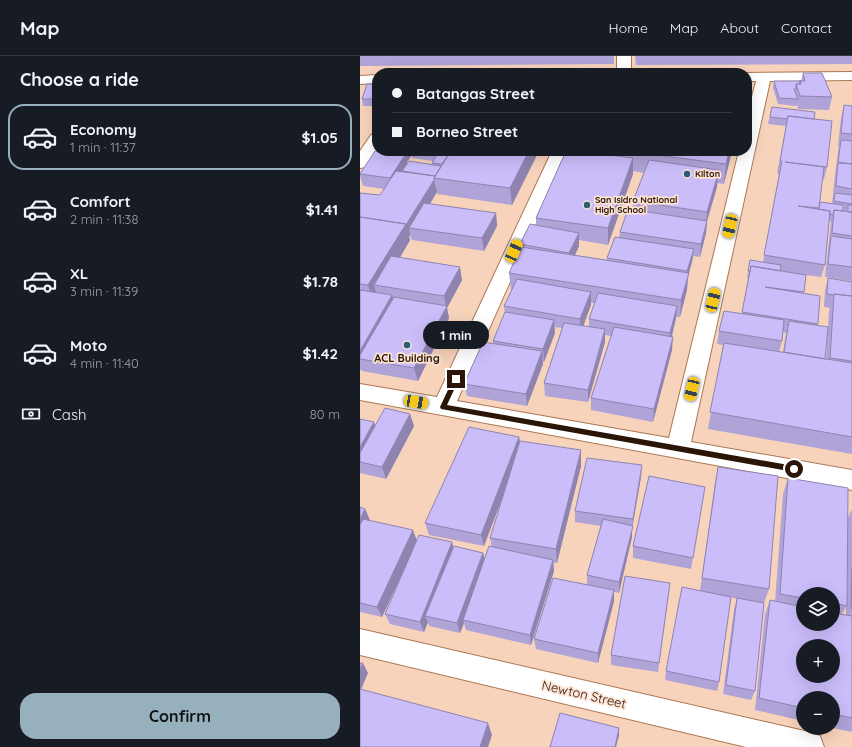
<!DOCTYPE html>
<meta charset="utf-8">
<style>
body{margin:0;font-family:Quicksand,sans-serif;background:#20242c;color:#f1f3f6;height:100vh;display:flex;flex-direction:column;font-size:15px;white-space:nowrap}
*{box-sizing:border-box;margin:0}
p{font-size:13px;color:#9ea1a6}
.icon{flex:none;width:22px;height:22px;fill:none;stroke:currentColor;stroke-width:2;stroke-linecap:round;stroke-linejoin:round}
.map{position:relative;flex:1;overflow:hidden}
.sheet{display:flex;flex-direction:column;background:#171b24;width:360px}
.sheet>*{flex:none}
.guide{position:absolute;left:12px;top:12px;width:380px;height:88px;border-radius:16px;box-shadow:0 4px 16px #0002;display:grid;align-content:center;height:88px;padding:0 20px;background:#171b24}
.controls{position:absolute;left:436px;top:531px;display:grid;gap:8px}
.controls a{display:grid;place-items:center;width:44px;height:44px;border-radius:50%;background:#171b24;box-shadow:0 4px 16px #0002;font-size:20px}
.end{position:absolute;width:18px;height:18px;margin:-9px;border:5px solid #2a1506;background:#fff;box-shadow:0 0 0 2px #fff}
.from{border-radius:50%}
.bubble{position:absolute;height:28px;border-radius:14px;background:#171b24;box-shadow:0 4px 16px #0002;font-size:13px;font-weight:800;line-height:28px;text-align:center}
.car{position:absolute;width:12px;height:24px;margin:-12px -6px;border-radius:5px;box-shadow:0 0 3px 1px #0007;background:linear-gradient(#f5c518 24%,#345 0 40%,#f5c518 0 76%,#345 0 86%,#f5c518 0)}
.guide b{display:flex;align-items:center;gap:14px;height:38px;font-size:15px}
.guide b+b{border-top:1px solid #363941}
.guide i{width:10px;height:10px;background:#f1f3f6}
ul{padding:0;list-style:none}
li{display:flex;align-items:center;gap:12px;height:66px;margin:0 8px 6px;padding:0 12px;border:2px solid transparent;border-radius:16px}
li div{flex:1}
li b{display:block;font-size:15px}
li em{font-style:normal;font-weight:800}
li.on{border-color:#97b0be}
li>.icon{width:36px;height:36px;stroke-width:1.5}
h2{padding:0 20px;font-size:18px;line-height:48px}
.pay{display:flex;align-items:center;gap:10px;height:44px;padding:0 20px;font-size:15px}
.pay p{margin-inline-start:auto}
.button{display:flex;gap:8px;margin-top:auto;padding:8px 20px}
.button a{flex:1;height:46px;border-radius:16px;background:#97b0be;color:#111;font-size:16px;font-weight:800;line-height:46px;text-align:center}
header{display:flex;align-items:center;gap:24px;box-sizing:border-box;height:56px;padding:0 20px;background:#171b24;border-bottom:1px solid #363941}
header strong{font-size:19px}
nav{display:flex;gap:22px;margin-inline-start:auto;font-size:14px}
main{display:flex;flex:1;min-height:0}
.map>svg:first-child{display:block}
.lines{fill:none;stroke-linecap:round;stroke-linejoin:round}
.minor-casing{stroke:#ac7650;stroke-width:2}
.minor{fill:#fff;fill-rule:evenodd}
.wall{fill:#afa3d7;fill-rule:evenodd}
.shaded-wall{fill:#8e84af}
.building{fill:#cbbdfa;stroke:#8e84af;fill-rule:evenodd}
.route{fill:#2a1506}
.poi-dot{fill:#295d7a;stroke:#fce3d3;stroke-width:1.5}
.labels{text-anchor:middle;stroke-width:3.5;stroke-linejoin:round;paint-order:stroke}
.far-poi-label{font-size:9px;font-weight:bold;fill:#2a1506;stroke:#fce3d3;text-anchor:start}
.poi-label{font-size:11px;font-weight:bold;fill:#2a1506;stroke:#fce3d3}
.near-street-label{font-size:13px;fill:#2a1506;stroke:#fce3d3}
</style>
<header>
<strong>Map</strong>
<nav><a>Home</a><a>Map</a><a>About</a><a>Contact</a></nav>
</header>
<main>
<section class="sheet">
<h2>Choose a ride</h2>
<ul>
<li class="on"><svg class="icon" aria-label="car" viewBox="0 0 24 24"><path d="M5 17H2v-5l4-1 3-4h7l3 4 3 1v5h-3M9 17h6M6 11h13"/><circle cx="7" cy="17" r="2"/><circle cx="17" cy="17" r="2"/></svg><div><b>Economy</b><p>1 min · 11:37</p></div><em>$1.05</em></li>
<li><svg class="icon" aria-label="car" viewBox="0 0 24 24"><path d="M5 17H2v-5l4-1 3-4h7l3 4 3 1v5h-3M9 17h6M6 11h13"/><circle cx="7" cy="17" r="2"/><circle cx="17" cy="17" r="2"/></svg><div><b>Comfort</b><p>2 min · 11:38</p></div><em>$1.41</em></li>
<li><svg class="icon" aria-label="car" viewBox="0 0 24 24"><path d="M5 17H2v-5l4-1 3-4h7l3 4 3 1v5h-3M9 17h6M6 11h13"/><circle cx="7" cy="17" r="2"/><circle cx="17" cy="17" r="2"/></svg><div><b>XL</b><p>3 min · 11:39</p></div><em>$1.78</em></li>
<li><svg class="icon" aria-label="car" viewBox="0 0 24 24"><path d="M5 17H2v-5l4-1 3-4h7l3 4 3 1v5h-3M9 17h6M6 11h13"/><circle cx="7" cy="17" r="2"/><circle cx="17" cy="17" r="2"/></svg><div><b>Moto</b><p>4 min · 11:40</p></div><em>$1.42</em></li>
</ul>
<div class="pay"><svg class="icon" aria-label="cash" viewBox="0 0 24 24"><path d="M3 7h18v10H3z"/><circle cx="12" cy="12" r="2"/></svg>Cash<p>80 m</p></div>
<div class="button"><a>Confirm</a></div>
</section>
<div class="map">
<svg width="492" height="691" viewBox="0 0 492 691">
<rect width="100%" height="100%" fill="#f7d3bc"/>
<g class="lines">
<defs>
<path id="minor" d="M257,0H271V17H257Z
M492,16V24L410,25L331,386L492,414V434L0,344V328L77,341L192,95H208L97,345L309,382L379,95H387V61L396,25H387V17H385Z
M17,19V27L0,28V20Z
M17,77V94L6,111L0,112V95L11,79Z
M0,573L449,676L460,680L464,691H386L0,599Z"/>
</defs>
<use href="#minor" class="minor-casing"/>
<use href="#minor" class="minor"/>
</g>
<path class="wall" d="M0,0H254V8L0,10Z
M275,0H492V8L276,9Z
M443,17L472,41L469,54L438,53L437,48L436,50L418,48L413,32L414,25H441Z
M17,28V50H3L2,43Z
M484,49L492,50V398L348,373L363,289L357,288L359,275L382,258L388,223L387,222L390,204L403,206L419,118L417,117L426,70L408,68L412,51L454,63L467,111L464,123H462L459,151L460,146L472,148L475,119L478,96L479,90H478L481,62ZM469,165L471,166L465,221L491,225V226L468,222L465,235L464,251L470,252L469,255L466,303H465L457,270L458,268L444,237L446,219L461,221L465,209ZM423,276L426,277L423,296H419L422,285Z
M23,95H179L152,149L77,138V136L70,148L136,157L137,170L124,195L52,184L50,179L49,181L50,184L40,202L102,224L87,252L89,262L58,325L2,315L1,313L0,315V137L20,139L24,133L3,130L0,120V117ZM52,99V102L73,105L72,107V108L47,107V106Z
M206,95H372L364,128L357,127V131L347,165L346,177L340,201L333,200L332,206L328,220L327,234L320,261H316L312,281V294L293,366L231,354V342L251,280L245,279V286L228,346L185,340L184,327L202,272L194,271L195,277L184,306L183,305V308L167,350L107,340L104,328L134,288L133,285L145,258L144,250L152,234H151L149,217L160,193V188L176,169V162ZM273,115L284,117L273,145V154L260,176L259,182L247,202V204L215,199L219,190V184L248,189L273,118ZM231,247H235L229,263V271L223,270L231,249Z
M50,358L54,370L26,423L0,417V363L14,366L15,370Z
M159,381L160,386L221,394V410L197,507H193L194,515L171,589L106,574L104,567L100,577L69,570L68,566L64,576L30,568L25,558L39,525L22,561L0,556V451L5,453L10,465L56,484L123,497L125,503L132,491L130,482L144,436L124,490L69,479L65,467Z
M358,411L409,533L404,547L395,635L391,644L363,638L374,553L377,543L371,541L359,626L357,635L305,624L306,615L340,535L355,426Z
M281,421L272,473V481L259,537L254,536V545L238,607L176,593L174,583L227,529V519L241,470L215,466V455Z
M428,422L487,516L488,462L492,453V676L473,672V642H443V665L395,654L405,558L410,544L415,545L423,438ZM443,538H473V568H443ZM486,551V559L482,558Z
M345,431L331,513L273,502V490Z
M310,527L298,616L251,609V599Z"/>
<path class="shaded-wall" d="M48,95H51L52,99L47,106L48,112L33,135L30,122Z
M169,95H179L152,149L150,132Z
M369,95H372L364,128L366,108Z
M273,102V118L248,189V172Z
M359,114L357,131L347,165L346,177L340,201L341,188L345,173L347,156Z
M74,124L77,136L55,172H49L50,179L49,181L50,184L23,230L14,229L17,240L13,246L8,229L46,168Z
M136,157L137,170L124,195L122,182Z
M219,177V190L210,210L209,197Z
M334,193L332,206L328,220L327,234L320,261L321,244L326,225L327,215Z
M100,211L102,224L87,252L89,262L58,325L54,312L86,250L84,240Z
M231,236V249L221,276L220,263Z
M32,239L36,252L0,303V295Z
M317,250L316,263L309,290L310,277Z
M194,264L195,277L184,306L183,293Z
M245,273V286L228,346V334Z
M313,281L312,294L293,366L294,353Z
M182,295L183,308L167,350L166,338Z
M50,358L54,370L26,423L22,411Z
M14,366L18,378L0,406V391Z
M159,381L161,393L124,490L121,479Z
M221,394V410L197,507L196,493Z
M282,409L281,421L272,473V481L259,537V526L272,471L273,463Z
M5,453L10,464L0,484V463Z
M53,474L57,485L22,561L17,551Z
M92,486L95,497L65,560L68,566L64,576L60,566Z
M123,497L126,508L103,564L104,567L100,577L97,567Z
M193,504L194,515L171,589L170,579Z
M254,534V545L238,607V597Z
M3,607L8,617L0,636V613Z
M128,667L132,679L128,691H120Z
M259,672V680L256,691H255Z"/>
<path class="building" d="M246,15L313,17H245Z
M443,17H462L472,41L440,40L436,28H441L440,25H445Z
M414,25H442H440L439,28H436V33H434L438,43L419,42Z
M7,28H17V43H2Z
M484,49L492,50V78L481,77Z
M412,51L455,56L454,63L428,60L427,63L410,61Z
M428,60L472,65L467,111L425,106L464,111L459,152L438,150L470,155L465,209L404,199L422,105H420Z
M481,84L492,85V108L478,106Z
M15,95L45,99L30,122L0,118Z
M23,95H48L45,99L22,96Z
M51,95H78L76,98Z
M79,95H91L82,108L72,107Z
M91,95H169L150,132L74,122Z
M206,95H220L273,102L248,172L176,162Z
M265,95H369L366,108Z
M289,104L359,114L347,156L273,145Z
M49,105L81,110L75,120L42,115Z
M478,107L492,108V133L476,130Z
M36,115L75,120L74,122V124L46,169V168L0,161V137L20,139Z
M475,137L492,139V148L474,145Z
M460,146L483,149V155L474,154L473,159L470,158V155L459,153Z
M64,147L136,157L122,182L49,172Z
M488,149H492V156H488Z
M268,153L347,165L341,188L260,176Z
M474,154L492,156V180L472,177Z
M0,161L46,168L8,229L0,228Z
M170,168L219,177L209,197L160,188Z
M471,180L492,183V211L468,208Z
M255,181L334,193L327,215L247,202Z
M161,191L329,217L321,244L149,217Z
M31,200L100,211L84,240L14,229Z
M390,204L421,209L420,215L391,210L390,216L388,215Z
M391,210L446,219L444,236L405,231L460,240L458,268L382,256Z
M468,222L492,226V240L474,238L473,239L467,238Z
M157,223L231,236L220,263L144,250Z
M0,234L32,239L0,295Z
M238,237L317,250L310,277L229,263Z
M474,238L492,240V305L470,302Z
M34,241L87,250L54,312L0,303V299Z
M364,255L424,264L422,285L359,275Z
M145,256L194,264L183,293L133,285Z
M429,265L468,271L465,303L424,296Z
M204,267L245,273L228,334L184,327Z
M254,271L313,281L294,353L231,342Z
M123,286L182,295L166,338L104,328Z
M364,287L492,307V381L350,356Z
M25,352L50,358L22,411L0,406V397Z
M0,363L14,366L0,391Z
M109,371L159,381L121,479L65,467Z
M160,385L221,394L196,493L130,482Z
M227,402L282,409L273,463L215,455Z
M358,411L418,420L409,533L342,522Z
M289,420L345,431L333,502L273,490Z
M428,422L488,432L487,550L473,547V538H443V542L420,538Z
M0,451L5,453L0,463Z
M3,463L53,474L17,551L0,547V469Z
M243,463L273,470L259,526L227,519Z
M59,479L92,486L60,566L25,558Z
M94,490L123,497L97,567L65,560Z
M129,490L193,504L170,579L103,564Z
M492,512V553H491Z
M265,520L310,527L299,607L251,599Z
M193,522L254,534L238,597L174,583Z
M322,531L371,541L359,626L306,615Z
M377,542L404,547L395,635L366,629Z
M410,544L443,551V568H473V557L492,560V662L473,658V642H443V652L399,642ZM443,590H473V620H443Z
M0,607H3L0,613Z
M0,633L128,667L120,691H0Z
M200,657L259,672L255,691H190Z"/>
<path class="route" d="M94,321L99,323L87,349L434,410L438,413L434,416L81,353L80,351Z"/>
<g class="poi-dot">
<circle cx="327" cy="118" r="4"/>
<circle cx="227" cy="149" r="4"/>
<circle cx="47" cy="289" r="4"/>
</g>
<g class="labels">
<g class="far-poi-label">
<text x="335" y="121">Kilton</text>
<text x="235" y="147">San Isidro National<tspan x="235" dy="10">High School</tspan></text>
</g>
<g class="poi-label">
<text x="47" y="306">ACL Building</text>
</g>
<g class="near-street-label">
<text transform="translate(224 638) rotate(13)" y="5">Newton Street</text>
</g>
</g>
</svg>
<div class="controls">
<a><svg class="icon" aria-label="layers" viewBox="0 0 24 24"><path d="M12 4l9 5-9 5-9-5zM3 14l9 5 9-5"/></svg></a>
<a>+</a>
<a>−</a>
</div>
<i class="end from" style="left:434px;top:413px"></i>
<i class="end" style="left:96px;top:323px"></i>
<div class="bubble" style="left:63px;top:265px;width:66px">1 min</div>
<i class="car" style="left:370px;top:170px;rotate:193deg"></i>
<i class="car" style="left:154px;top:195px;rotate:24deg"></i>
<i class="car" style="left:353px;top:244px;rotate:13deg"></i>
<i class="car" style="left:332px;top:333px;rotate:193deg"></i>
<i class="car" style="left:56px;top:346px;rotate:100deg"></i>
<div class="guide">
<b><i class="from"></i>Batangas Street</b>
<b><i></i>Borneo Street</b>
</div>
</div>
</main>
